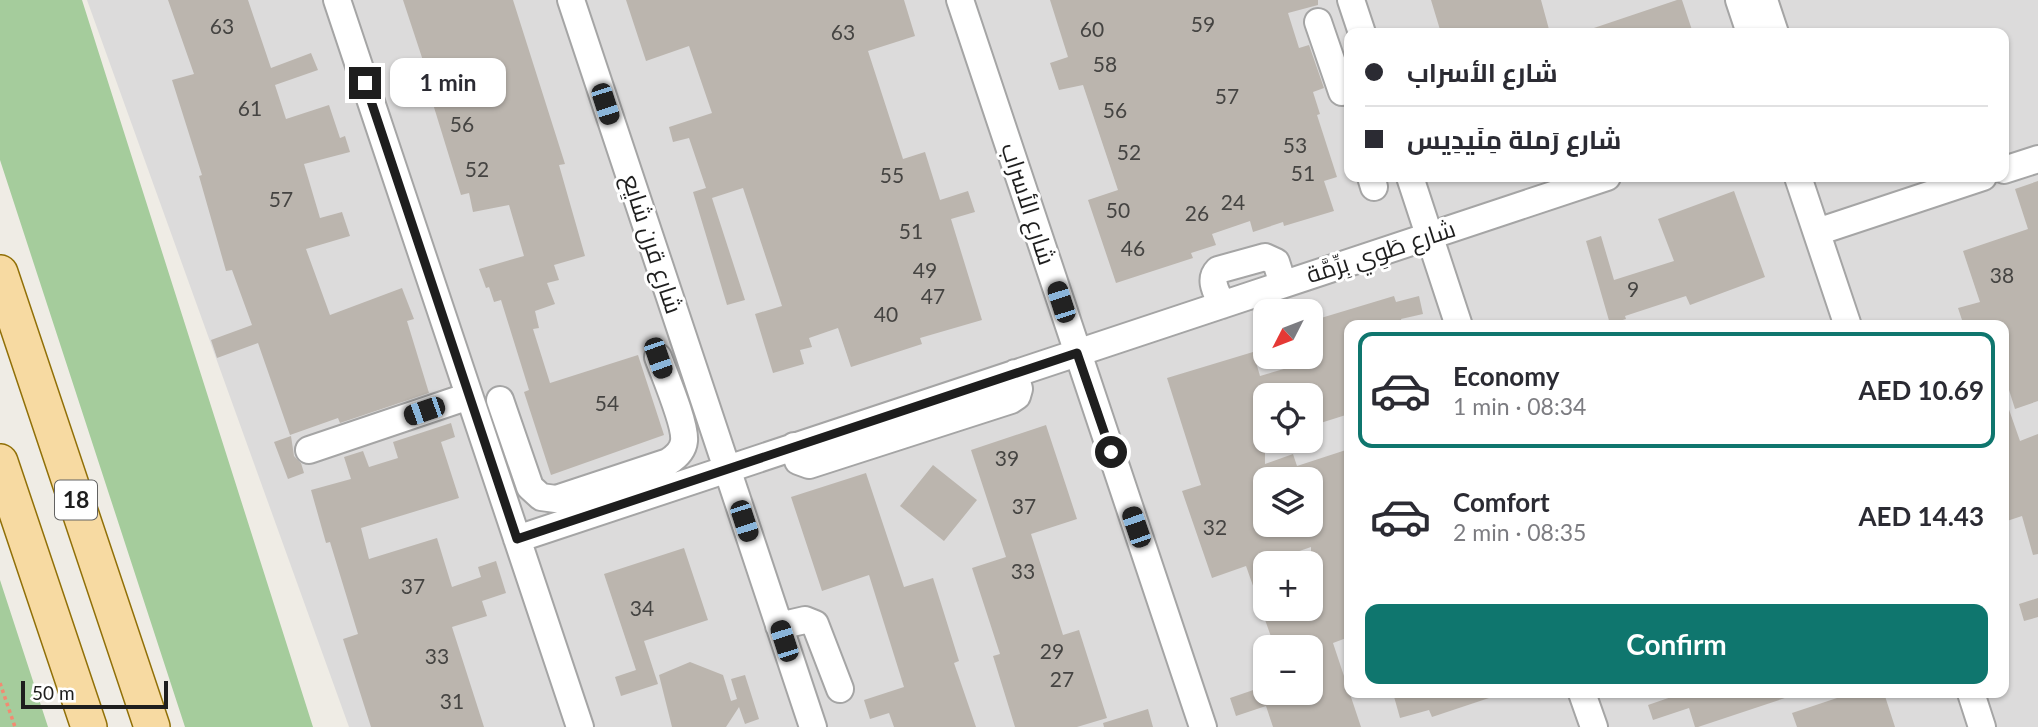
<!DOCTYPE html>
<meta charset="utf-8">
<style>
body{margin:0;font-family:Lato,Cairo,sans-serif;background:#f2f2f3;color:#2b2b33;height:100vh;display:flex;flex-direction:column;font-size:26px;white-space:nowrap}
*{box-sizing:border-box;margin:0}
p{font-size:23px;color:#7c7c81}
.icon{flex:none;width:38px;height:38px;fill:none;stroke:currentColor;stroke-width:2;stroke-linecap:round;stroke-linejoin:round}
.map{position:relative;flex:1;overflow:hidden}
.sheet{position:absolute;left:1344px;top:320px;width:665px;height:378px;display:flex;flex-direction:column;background:#fff;border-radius:14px;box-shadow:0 2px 5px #0004}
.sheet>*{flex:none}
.guide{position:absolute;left:1344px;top:28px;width:665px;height:154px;border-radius:14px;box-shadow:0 2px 5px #0004;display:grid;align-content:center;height:154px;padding:0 21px;background:#fff}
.needle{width:46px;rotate:228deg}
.fabs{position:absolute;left:1253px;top:299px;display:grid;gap:14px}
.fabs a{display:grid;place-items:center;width:70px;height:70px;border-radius:14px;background:#fff;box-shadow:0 2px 5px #0004;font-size:35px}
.scale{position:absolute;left:21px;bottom:18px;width:147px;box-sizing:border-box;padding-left:7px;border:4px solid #1e1e1e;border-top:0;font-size:19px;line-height:24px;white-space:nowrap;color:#1e1e1e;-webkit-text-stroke:5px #fff;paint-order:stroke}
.end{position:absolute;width:32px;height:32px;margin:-16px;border:9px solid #1e1e1e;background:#fff;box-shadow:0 0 0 4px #fff}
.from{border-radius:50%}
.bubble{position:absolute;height:49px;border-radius:14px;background:#fff;box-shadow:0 2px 5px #0004;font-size:23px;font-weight:700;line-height:49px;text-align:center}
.car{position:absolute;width:21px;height:42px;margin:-21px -10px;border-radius:9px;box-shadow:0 0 5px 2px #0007;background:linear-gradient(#222 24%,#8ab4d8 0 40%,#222 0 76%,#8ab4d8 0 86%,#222 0)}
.guide b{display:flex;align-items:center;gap:24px;height:66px;font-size:26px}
.guide b+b{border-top:2px solid #e1e1e2}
.guide i{width:18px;height:18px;background:#2b2b33}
ul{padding:12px 0 0;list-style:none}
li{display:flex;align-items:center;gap:21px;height:116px;margin:0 14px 10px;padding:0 7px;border:4px solid transparent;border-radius:14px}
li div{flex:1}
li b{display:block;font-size:26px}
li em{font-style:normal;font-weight:700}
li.active{border-color:#0f766e}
li>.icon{width:63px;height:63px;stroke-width:1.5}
.primary-button{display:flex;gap:14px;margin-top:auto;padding:14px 21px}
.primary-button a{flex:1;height:80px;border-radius:14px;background:#0f766e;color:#fff;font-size:28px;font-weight:700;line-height:80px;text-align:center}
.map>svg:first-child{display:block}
.residential{fill:#dcdbdb;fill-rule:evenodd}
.forest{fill:#a5cc9c}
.building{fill:#bbb5ae;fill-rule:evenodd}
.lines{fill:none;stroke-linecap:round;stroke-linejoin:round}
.minor-casing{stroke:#a5a5a5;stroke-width:30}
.major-casing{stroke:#917008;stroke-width:38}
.path{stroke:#f28b72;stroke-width:3.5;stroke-dasharray:3.5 3.5;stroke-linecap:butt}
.minor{stroke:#fff;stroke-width:26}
.major{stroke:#f7daa2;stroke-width:35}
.route{stroke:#1e1e1e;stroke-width:9}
.labels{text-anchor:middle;stroke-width:6;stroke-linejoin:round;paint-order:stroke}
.number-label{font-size:21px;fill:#454442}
.shield{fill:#fff;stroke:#626262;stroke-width:2}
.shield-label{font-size:23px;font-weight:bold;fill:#1e1e1e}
.street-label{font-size:24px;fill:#1e1e1e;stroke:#fff}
</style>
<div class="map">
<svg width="2038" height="727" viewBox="0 0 2038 727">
<rect width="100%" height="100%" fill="#efece5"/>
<path class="residential" d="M87,0H2038V727H349ZM1349,33H2004V177H1349ZM1265,312H1311V357H1265ZM1349,326H2004V693H1349ZM1265,396H1311V441H1265ZM1265,480H1311V525H1265ZM1265,564H1311V609H1265ZM1265,648H1311V693H1265Z"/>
<path class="forest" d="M0,0H82L313,727H185L0,160Z
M0,580L48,727H0Z"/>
<path class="building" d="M168,0H248L271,68L311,53L318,70L275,85L286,119L329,105L340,138L345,136L350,152L304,164L320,218L342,212L350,236L306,249L330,315L402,288L414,319L407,321L429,393L340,423L338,418L290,435L258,343L217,358L211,340L252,325L232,270L226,271L199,176L202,175L172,80L194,74Z
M403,0H513L565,164L559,165L585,256L554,265L559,280L547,283L555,304L535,311L539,328L533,329L550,383L638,355L664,435L551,475L524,392L529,390L501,300L494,302L489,287L486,288L479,269L524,256L509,205L473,212L469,193L461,195L433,104L437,103Z
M626,0H904L915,36L868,51L903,159L925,152L940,200L968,191L975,212L951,219L982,320L920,338L922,344L851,367L838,328L809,338L812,347L800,350L804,364L773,373L755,314L782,306L743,188L712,198L745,300L727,305L693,192L706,188L689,138L673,142L669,127L712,113L689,46L646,61Z
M1050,0H1318V5L1288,13L1299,48L1309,45L1324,88L1313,92L1320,114L1317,115L1337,177L1324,181L1334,211L1284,226L1283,222L1253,232L1250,221L1212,234L1216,245L1191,253L1193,258L1116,283L1088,200L1118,190L1083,85L1059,90L1050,63L1068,57Z
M1431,0H1541L1550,33H1441Z
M1677,0H1682L1693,33H1585V31Z
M2038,181V401L2015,409L2004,374V326H1964L1958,308L1980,302L1963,251L2028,229L2015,189Z
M1734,191L1765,277L1690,305L1686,296L1625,316L1626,319L1610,324L1586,241L1601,236L1614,280L1674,261L1658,219Z
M1394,296L1396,302L1419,296L1423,314L1401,319L1403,326H1349V414L1311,426V396H1265V464L1293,454L1297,466L1349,449V637L1333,643L1361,727H1273L1266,706L1236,716L1230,698L1265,686V693H1311V648H1275L1246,566L1212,578L1182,491L1201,485L1167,378L1253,352L1260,376L1311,361V321ZM1265,480H1311V525H1265ZM1311,547V609H1265V563Z
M2004,401H2006L2020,441L2038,434V554L2033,555L2022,516L2004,522Z
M451,423L455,437L441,442L459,498L361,528L369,559L437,538L452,587L481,577L478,567L496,561L506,593L482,601L487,616L452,627L484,727H371L343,639L358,634L330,542L326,543L311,490L351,479L344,457L363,451L369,467L398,458L393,442Z
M1046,425L1077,519L1031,534L1063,635L1079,630L1107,718L1077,727H1015L993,656L1000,654L972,568L1006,557L971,450Z
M291,436L294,456L301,463L304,473L288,479L274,442Z
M933,465L977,500L944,541L900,506Z
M866,473L904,587L933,578L959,661L954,663L976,727H894L889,713L870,719L864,700L904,687L869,575L822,591L791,497Z
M684,548L708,620L644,641L658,684L621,696L615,677L636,670L604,574Z
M2038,598V617L2024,621L2019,604Z
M690,662L723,675L731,701L737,699L731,679L745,675L759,719L745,724L739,707L726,727H672L659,675Z
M1393,693H1495V696L1432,717L1429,710L1400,718Z
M1683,693H1790L1791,696L1698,727H1695L1689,708L1653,720L1648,705Z
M1852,693H1884L1895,727H1797L1792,713Z
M1148,709L1153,727H1104L1103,723Z"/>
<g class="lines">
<defs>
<path id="minor" d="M337,0L580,727
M571,0L813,727
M960,0L1203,727
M1351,0L1362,33
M1739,0L1750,33
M1764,0L1775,33
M1318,22L1342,92
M2004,170L2038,159
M1371,177L1374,187
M1410,177L1459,326
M1798,177L1848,326
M1817,232L1983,177
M1222,305C1217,293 1208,280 1218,270L1265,257L1276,262L1283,284
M500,400L530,487L541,497L556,499L668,462C676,457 683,451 684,441C686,425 665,376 658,357
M794,446L798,461L809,465L1011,400L1017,396L1019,389L1015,373
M309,450L469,396
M517,539L1607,177
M779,626L805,620L815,624L840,689
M1582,693L1594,727
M1971,693L1982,727"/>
<path id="major" d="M0,273L152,727
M0,462L89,727"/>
</defs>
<use href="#minor" class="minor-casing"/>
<use href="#major" class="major-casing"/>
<path class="path" d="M0,683L15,727"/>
<use href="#minor" class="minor"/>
<use href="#major" class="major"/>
</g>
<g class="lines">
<path class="route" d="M365,83L517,539L1077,353L1111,452"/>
</g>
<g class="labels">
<g class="number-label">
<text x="1203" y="32">59</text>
<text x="222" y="34">63</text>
<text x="1092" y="37">60</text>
<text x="843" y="40">63</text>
<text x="1105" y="72">58</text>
<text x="1227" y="104">57</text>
<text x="250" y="116">61</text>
<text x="1115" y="118">56</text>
<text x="462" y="132">56</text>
<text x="1295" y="153">53</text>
<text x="1129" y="160">52</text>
<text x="477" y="177">52</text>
<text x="1303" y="181">51</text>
<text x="892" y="183">55</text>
<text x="281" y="207">57</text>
<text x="1233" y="210">24</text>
<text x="1118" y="218">50</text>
<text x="1197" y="221">26</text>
<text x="911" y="239">51</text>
<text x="1133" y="256">46</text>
<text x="925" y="278">49</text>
<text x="2002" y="283">38</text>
<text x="1633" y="297">9</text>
<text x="933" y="304">47</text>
<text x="886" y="322">40</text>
<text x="607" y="411">54</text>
<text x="1007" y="466">39</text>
<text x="1024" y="514">37</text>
<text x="1215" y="535">32</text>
<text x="1023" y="579">33</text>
<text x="413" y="594">37</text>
<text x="642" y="616">34</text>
<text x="1052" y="659">29</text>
<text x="437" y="664">33</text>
<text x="1062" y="687">27</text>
<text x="452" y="709">31</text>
</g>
<rect class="shield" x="55" y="480.5" width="42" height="39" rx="5"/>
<g class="shield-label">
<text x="76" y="508">18</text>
</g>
<g class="street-label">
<text transform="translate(1028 204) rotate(72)" y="8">شارع الأسراب</text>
<text transform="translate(652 244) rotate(72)" y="8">شارع قرن شايِع</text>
<text transform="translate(1381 252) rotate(-18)" y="8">شارع طَوِي بِرِّمَّة</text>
</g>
</g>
</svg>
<div class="fabs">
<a><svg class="needle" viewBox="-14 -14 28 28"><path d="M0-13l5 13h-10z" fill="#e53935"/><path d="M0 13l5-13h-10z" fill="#7c7c81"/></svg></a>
<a><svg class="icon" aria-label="locate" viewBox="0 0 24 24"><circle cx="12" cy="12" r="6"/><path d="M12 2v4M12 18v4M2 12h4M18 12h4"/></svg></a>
<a><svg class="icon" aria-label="layers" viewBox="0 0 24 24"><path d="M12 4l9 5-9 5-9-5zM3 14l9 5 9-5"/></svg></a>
<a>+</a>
<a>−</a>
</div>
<div class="scale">50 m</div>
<i class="end from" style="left:1111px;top:452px"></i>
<i class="end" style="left:365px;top:83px"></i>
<div class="bubble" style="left:390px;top:58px;width:116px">1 min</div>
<i class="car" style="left:605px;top:104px;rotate:162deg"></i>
<i class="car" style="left:1061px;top:302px;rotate:342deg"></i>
<i class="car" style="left:658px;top:358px;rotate:161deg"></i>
<i class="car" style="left:424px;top:411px;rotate:251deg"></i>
<i class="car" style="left:744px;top:521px;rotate:162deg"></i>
<i class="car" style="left:1136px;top:527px;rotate:341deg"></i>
<i class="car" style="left:784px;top:641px;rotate:342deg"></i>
<div class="guide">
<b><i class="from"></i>شارع الأسراب</b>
<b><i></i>شارع رَملة مِنَيدِيس</b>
</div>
<section class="sheet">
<ul>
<li class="active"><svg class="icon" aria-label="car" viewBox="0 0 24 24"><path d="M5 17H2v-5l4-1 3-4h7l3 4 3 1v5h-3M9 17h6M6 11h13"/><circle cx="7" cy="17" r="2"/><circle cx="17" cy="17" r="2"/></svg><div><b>Economy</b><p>1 min · 08:34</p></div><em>AED 10.69</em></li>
<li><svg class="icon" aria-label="car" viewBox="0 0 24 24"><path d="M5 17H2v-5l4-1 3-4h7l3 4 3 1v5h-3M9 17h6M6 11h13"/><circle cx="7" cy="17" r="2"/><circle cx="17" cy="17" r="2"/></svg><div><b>Comfort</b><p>2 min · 08:35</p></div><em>AED 14.43</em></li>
</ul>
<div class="primary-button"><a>Confirm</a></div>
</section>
</div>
